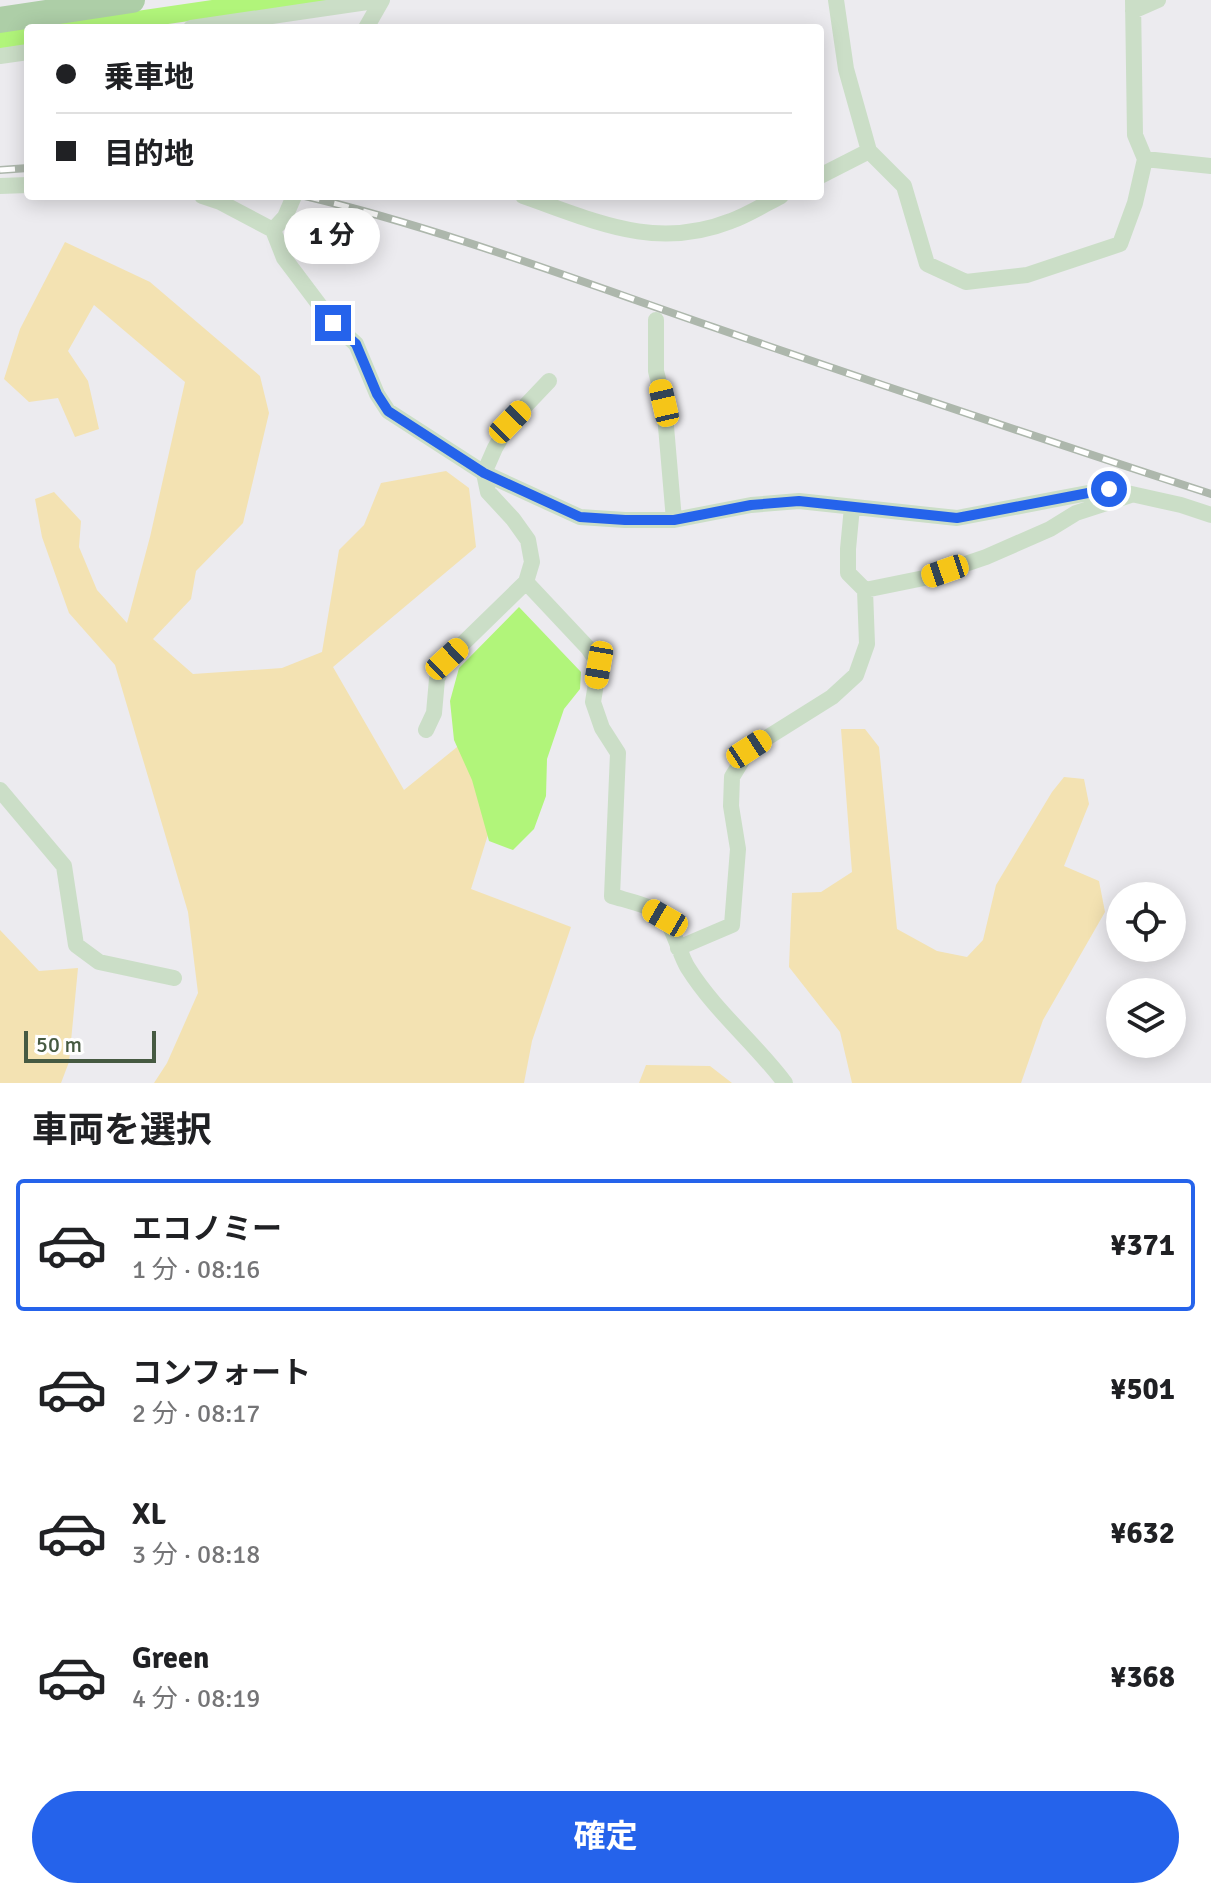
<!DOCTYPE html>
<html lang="ja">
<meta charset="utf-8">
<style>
body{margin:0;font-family:Signika,"Noto Sans JP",sans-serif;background:#f6f6f6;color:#202124;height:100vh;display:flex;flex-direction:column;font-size:30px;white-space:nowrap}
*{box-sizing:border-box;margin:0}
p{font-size:26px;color:#757577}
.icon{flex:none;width:44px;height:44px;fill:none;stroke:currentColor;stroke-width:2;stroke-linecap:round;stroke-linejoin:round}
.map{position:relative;height:1083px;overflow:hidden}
.drawer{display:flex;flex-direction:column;background:#fff;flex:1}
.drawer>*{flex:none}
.hud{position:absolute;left:24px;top:24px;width:800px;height:176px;border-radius:8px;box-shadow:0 4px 20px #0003;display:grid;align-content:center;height:176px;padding:0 32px;background:#fff}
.tools{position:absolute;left:1106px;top:882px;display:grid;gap:16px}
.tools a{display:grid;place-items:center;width:80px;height:80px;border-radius:50%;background:#fff;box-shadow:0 4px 20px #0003;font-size:40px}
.scale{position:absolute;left:24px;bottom:20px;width:132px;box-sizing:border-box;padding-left:8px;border:4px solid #465a42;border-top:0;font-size:22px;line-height:28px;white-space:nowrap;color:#465a42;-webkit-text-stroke:6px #fff;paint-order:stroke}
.end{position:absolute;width:36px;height:36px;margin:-18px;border:10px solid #2563eb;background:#fff;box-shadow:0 0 0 4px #fff}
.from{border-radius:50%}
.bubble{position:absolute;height:56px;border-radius:28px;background:#fff;box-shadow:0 4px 20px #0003;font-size:26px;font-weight:700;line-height:56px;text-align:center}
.car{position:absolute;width:24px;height:48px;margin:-24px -12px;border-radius:10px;box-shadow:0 0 6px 2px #0007;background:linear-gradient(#f5c518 24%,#345 0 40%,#f5c518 0 76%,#345 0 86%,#f5c518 0)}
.hud b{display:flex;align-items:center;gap:28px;height:76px;font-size:30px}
.hud b+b{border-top:2px solid #e0e0e0}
.hud i{width:20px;height:20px;background:#202124}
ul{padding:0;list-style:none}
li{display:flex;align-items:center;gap:24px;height:132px;margin:0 16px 12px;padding:0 16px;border:4px solid transparent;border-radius:8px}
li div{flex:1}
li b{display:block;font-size:30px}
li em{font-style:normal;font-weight:700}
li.current{border-color:#2563eb}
li>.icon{width:72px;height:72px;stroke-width:1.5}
h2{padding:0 32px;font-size:36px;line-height:96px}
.action{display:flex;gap:16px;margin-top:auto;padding:16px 32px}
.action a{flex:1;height:92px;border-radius:48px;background:#2563eb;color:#fff;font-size:32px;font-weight:700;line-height:92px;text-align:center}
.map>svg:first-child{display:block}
.green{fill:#f3e2b2}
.water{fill:#b1f57a}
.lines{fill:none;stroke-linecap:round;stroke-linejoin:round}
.minor{stroke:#cbdec7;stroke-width:16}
.primary{stroke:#adcea7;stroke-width:26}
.rail-casing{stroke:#adb7ac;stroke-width:8}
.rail{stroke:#fff;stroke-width:5;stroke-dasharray:15;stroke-linecap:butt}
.route{stroke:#2563eb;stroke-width:10}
</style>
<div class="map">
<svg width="1211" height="1083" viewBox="0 0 1211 1083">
<rect width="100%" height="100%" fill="#ecebef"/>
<path class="green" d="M65,242L150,282L260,376L269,413L243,523L196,571L191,599L153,639L193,674L282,668L322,652L339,550L364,525L381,483L446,471L469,488L476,547L333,667L404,790L462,743L491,825L471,889L571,927L532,1041L524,1083H154L167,1063L198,993L188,912L115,665L69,613L42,537L35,499L54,492L81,521L79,547L97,590L127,623L150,537L185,382L94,305L68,351L88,381L99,429L75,437L58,398L29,402L4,379L20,329Z
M841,729H865L879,747L897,929L937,951L967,957L983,940L996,885L1052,792L1064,777L1084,779L1089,804L1064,866L1099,881L1105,912L1043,1020L1021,1083H852L840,1032L789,967L792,893L821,892L852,872Z
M0,930L39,971L78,968L69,1062L61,1083H0Z
M646,1065L710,1066L732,1083H639Z"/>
<path class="water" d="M212,0H338L140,28H28V45L0,50V31Z
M519,607L581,672L580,689L564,709L547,759L546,796L534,829L513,850L489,841L472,780L454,740L450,701L459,668Z"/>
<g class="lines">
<path class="minor" d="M836,0L846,69L869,151L904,186L927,264L966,282L1027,275L1120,244L1135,203L1145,159L1135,135L1133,0
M1133,11L1158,0
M191,28L381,0
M366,28L382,0
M0,56L28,52
M1145,159L1211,166
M820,176L869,151
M0,186L28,185
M202,196L220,202L273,230L284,258L333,323L356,344L377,394L388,411L484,473L580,517L625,520H674L751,505L799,501L957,518L1109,489L1181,505L1211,515
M523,196C595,221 655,251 731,221C748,215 765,204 781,196
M273,230L285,217L294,196
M656,320V371L664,403L674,520
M852,507L848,549V573L865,590
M526,582L588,648L599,665L593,702L602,728L618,753L612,896C628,901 651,905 664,917C673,926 680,956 688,968C715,1011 755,1043 785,1083
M426,730L434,713L437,679L447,659L526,582L532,562L528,540L513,519L488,492L484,473L495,448L510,422L549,381
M0,790L64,866L76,945L99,962L174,978
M678,948L732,925L738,849L731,806L732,777L749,749L832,697L856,675L867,644L865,590L924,578L986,557L1050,529L1076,513L1131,495"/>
<path class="primary" d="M0,20L132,0"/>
<defs>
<path id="rail" d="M0,170L28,168
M305,196C443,229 579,281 713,327C878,384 1045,440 1211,494"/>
</defs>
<use href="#rail" class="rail-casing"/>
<use href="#rail" class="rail"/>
</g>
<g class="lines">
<path class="route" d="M333,323L356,344L377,394L388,411L484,473L580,517L625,520H674L751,505L799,501L957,518L1109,489"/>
</g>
</svg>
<div class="tools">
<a><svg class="icon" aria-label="locate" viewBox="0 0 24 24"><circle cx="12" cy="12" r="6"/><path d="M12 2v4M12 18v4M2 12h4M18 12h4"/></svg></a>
<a><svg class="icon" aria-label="layers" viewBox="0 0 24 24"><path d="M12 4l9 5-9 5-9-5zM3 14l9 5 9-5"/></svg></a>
</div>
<div class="scale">50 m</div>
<i class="end from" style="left:1109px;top:489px"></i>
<i class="end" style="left:333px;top:323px"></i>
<div class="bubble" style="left:284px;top:208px;width:96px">1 分</div>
<i class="car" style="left:664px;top:403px;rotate:347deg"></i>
<i class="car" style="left:510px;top:422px;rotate:44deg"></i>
<i class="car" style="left:945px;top:571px;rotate:251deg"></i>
<i class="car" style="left:447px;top:659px;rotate:47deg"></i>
<i class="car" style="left:599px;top:665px;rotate:190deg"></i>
<i class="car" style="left:749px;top:749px;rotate:57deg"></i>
<i class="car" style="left:665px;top:918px;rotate:300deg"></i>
<div class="hud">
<b><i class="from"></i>乗車地</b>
<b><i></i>目的地</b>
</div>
</div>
<section class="drawer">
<h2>車両を選択</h2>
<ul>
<li class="current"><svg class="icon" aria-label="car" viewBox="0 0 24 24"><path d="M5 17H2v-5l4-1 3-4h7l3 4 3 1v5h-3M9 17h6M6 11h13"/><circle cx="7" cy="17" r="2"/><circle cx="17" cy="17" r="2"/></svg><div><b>エコノミー</b><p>1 分 · 08:16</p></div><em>¥371</em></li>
<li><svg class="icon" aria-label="car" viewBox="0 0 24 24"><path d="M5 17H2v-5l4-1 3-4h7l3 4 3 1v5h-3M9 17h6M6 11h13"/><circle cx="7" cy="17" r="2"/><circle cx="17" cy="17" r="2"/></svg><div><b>コンフォート</b><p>2 分 · 08:17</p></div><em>¥501</em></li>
<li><svg class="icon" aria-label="car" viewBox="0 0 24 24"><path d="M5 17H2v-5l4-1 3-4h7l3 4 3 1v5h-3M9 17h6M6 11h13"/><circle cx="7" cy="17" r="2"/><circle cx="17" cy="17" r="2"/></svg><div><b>XL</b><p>3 分 · 08:18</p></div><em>¥632</em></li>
<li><svg class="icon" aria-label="car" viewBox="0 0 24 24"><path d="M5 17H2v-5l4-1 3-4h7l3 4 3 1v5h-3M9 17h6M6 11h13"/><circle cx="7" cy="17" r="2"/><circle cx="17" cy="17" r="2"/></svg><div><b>Green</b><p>4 分 · 08:19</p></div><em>¥368</em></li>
</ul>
<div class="action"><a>確定</a></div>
</section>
